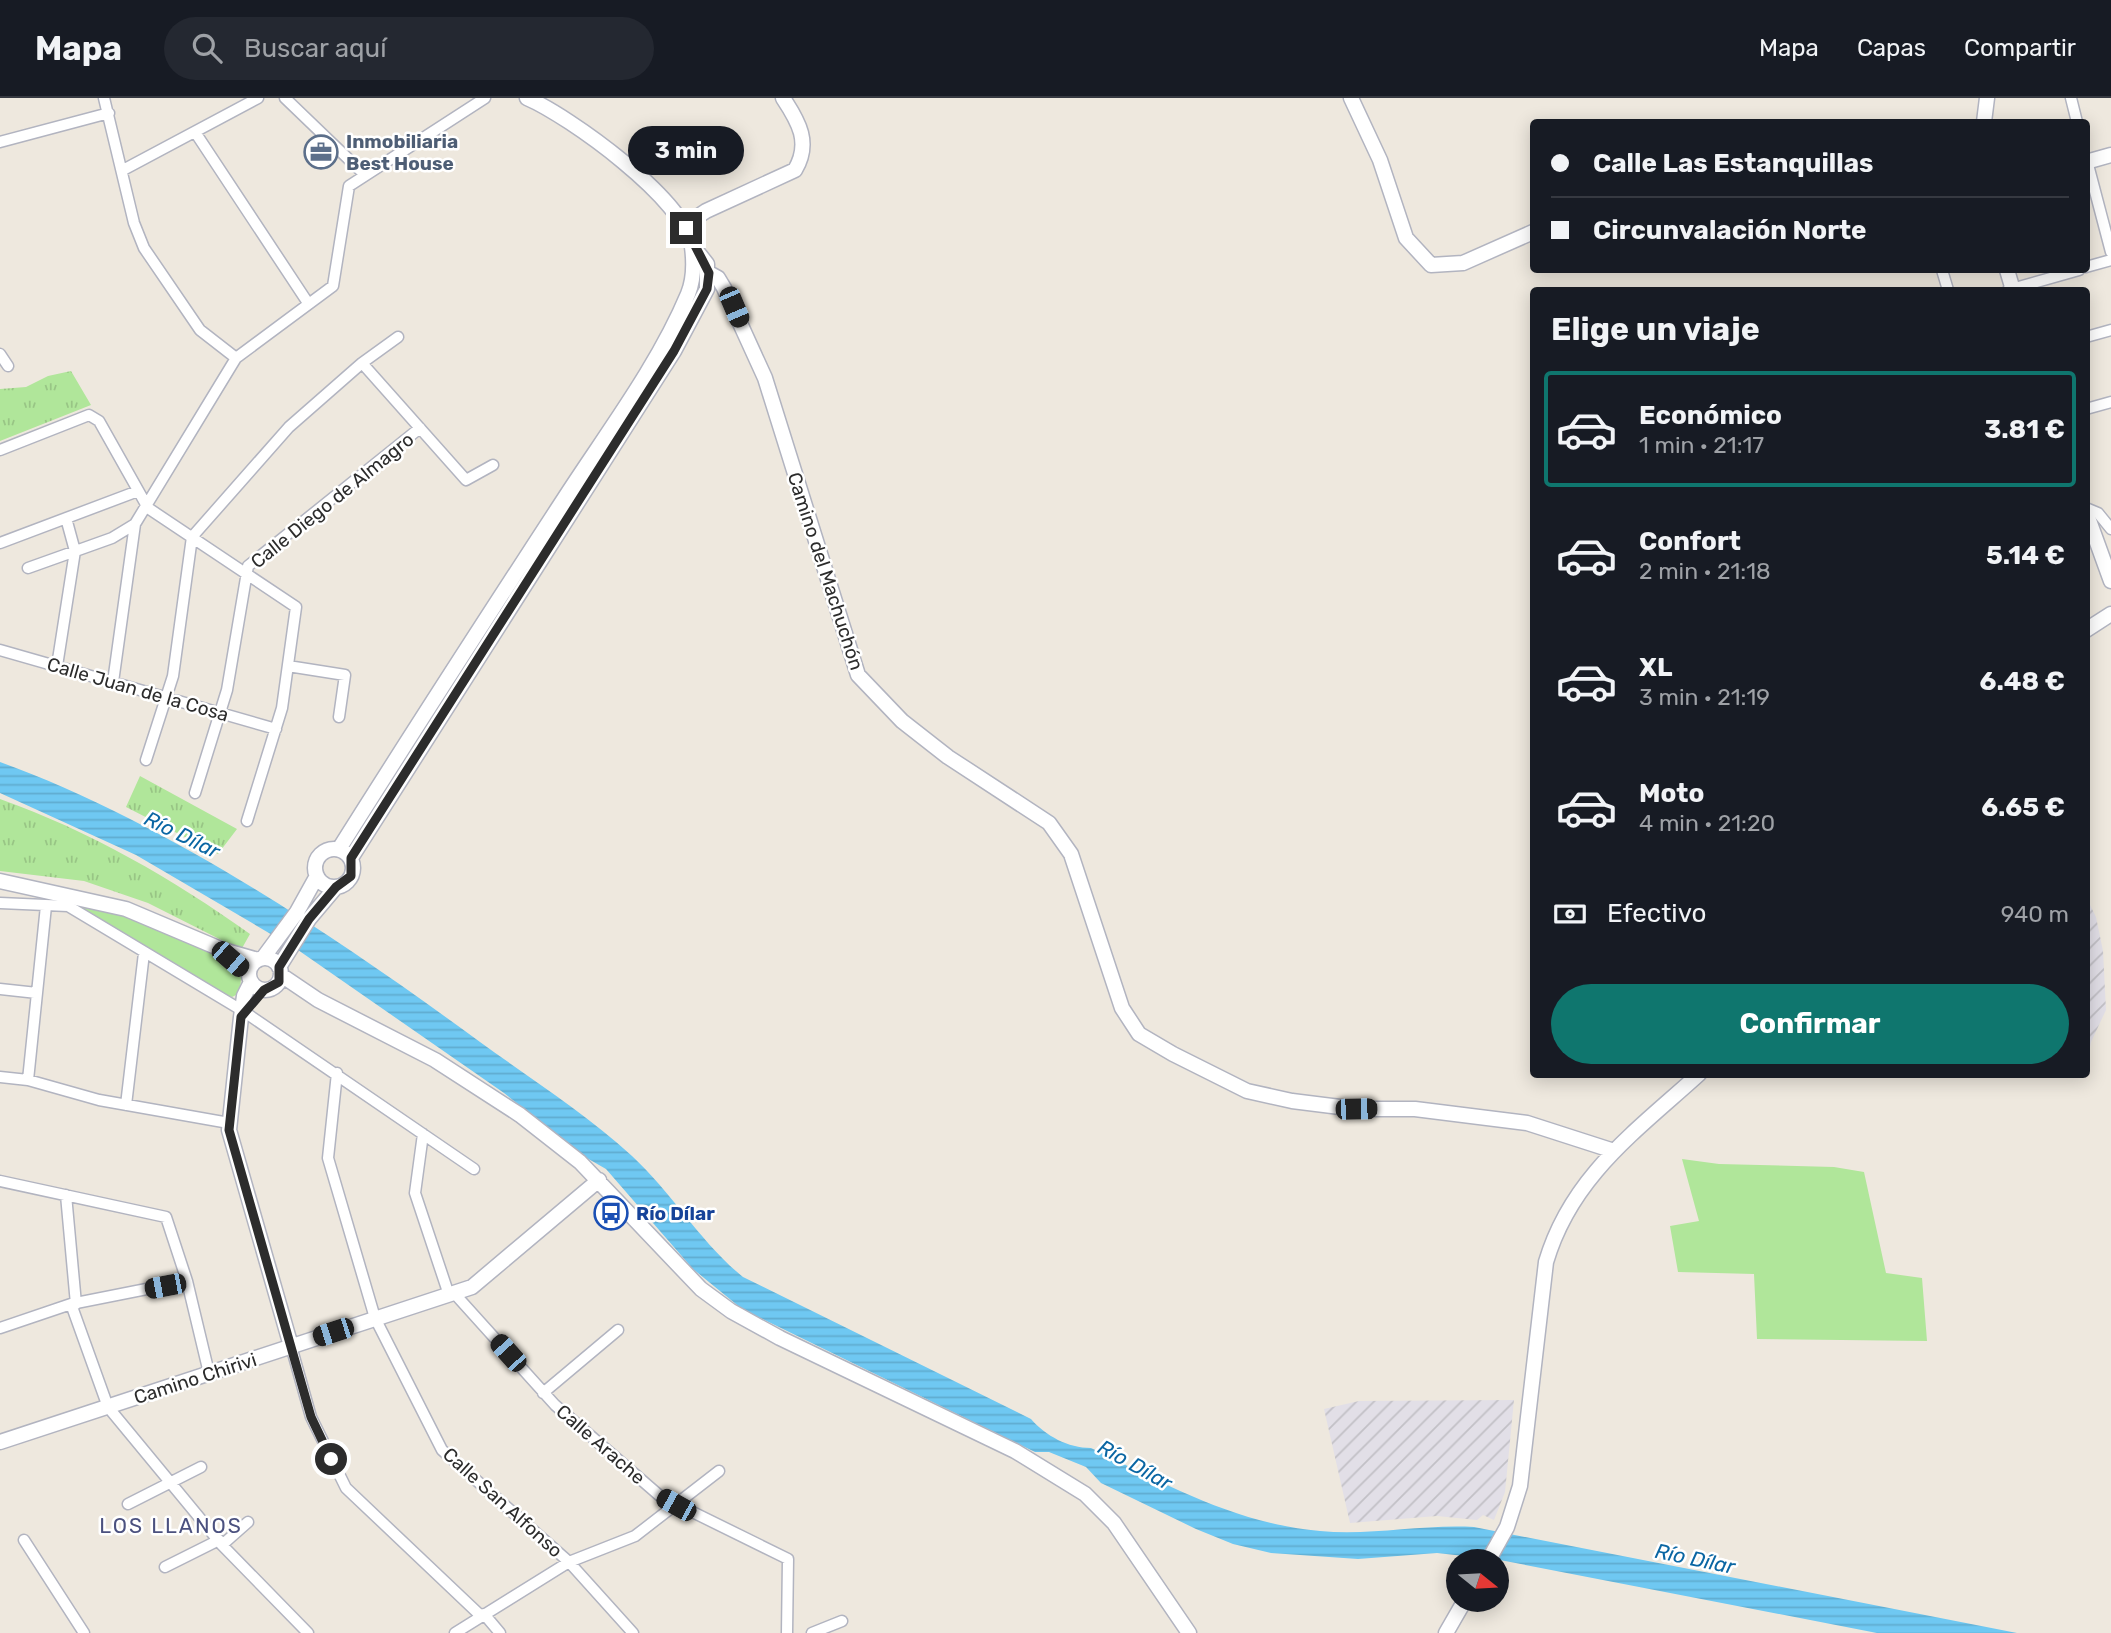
<!DOCTYPE html>
<html lang="es">
<meta charset="utf-8">
<style>
body{margin:0;font-family:Rubik,sans-serif;background:#242831;color:#f1f3f6;height:100vh;display:flex;flex-direction:column;font-size:26px;white-space:nowrap}
*{box-sizing:border-box;margin:0}
p{font-size:23px;color:#9ea1a6}
.icon{flex:none;width:38px;height:38px;fill:none;stroke:currentColor;stroke-width:2;stroke-linecap:round;stroke-linejoin:round}
.map{position:relative;flex:1;overflow:hidden}
.sheet{position:absolute;left:1530px;top:189px;width:560px;height:791px;display:flex;flex-direction:column;background:#171b24;border-radius:7px;box-shadow:0 4px 18px #0003}
.sheet>*{flex:none}
.guide{position:absolute;left:1530px;top:21px;width:560px;height:154px;border-radius:7px;box-shadow:0 4px 18px #0003;display:grid;align-content:center;height:154px;padding:0 21px;background:#171b24}
.needle{width:46px;rotate:108deg}
.controls{position:absolute;left:1446px;top:1451px;display:grid;gap:14px}
.controls a{display:grid;place-items:center;width:63px;height:63px;border-radius:50%;background:#171b24;box-shadow:0 4px 18px #0003;font-size:35px}
.end{position:absolute;width:32px;height:32px;margin:-16px;border:9px solid #2c2c2c;background:#fff;box-shadow:0 0 0 4px #fff}
.from{border-radius:50%}
.bubble{position:absolute;height:49px;border-radius:24px;background:#171b24;box-shadow:0 4px 18px #0003;font-size:23px;font-weight:700;line-height:49px;text-align:center}
.car{position:absolute;width:21px;height:42px;margin:-21px -10px;border-radius:9px;box-shadow:0 0 5px 2px #0007;background:linear-gradient(#222 24%,#8ab4d8 0 40%,#222 0 76%,#8ab4d8 0 86%,#222 0)}
.guide b{display:flex;align-items:center;gap:24px;height:66px;font-size:26px}
.guide b+b{border-top:2px solid #363941}
.guide i{width:18px;height:18px;background:#f1f3f6}
ul{padding:0;list-style:none}
li{display:flex;align-items:center;gap:21px;height:116px;margin:0 14px 10px;padding:0 7px;border:4px solid transparent;border-radius:7px}
li div{flex:1}
li b{display:block;font-size:26px}
li em{font-style:normal;font-weight:700}
li.current{border-color:#0f766e}
li>.icon{width:63px;height:63px;stroke-width:1.5}
h2{padding:0 21px;font-size:32px;line-height:84px}
.pay{display:flex;align-items:center;gap:18px;height:77px;padding:0 21px;font-size:26px}
.pay p{margin-inline-start:auto}
.primary-button{display:flex;gap:14px;margin-top:auto;padding:14px 21px}
.primary-button a{flex:1;height:80px;border-radius:42px;background:#0f766e;color:#fff;font-size:28px;font-weight:700;line-height:80px;text-align:center}
header{display:flex;align-items:center;gap:42px;box-sizing:border-box;height:98px;padding:0 35px;background:#171b24;border-bottom:2px solid #363941}
header strong{font-size:33px}
nav{display:flex;gap:38px;margin-inline-start:auto;font-size:24px}
.search{width:490px;height:63px;background:#242831;display:flex;align-items:center;gap:18px;box-sizing:border-box;padding:0 24px;border-radius:38px;color:#9ea1a6;font-size:26px}
.map>svg:first-child{display:block}
.industrial{fill:url(#industrial-furrows)}
.grass{fill:#b0e69a}
.park{fill:url(#park-tufts)}
.water{fill:url(#water-rules)}
.lines{fill:none;stroke-linecap:round;stroke-linejoin:round}
.minor-casing{stroke:#b2b4c0;stroke-width:13}
.tertiary-casing{stroke:#b2b4c0;stroke-width:17}
.minor{stroke:#fff;stroke-width:10}
.tertiary{stroke:#fff;stroke-width:14}
.route{stroke:#2c2c2c;stroke-width:9}
.labels{text-anchor:middle;stroke-width:5;stroke-linejoin:round;paint-order:stroke}
.service-label{font-size:19px;font-weight:bold;fill:#4e5e75;stroke:#fff;text-anchor:start}
.street-label{font-size:19px;fill:#2c2c2c;stroke:#fff}
.transit-label{font-size:19px;font-weight:bold;fill:#164399;stroke:#fff;text-anchor:start}
.water-label{font-size:21px;font-style:italic;fill:#0a66a3;stroke:#fff}
.neighbourhood-label{font-size:21px;letter-spacing:2px;fill:#4b517f;stroke:#fff}
</style>
<header>
<strong>Mapa</strong>
<div class="search"><svg class="icon" aria-label="search" viewBox="0 0 24 24"><circle cx="10" cy="10" r="6"/><path d="M15 15l6 6"/></svg>Buscar aquí</div>
<nav><a>Mapa</a><a>Capas</a><a>Compartir</a></nav>
</header>
<div class="map">
<svg width="2111" height="1535" viewBox="0 0 2111 1535">
<defs>
<pattern id="industrial-furrows" width="10" height="10" patternUnits="userSpaceOnUse" patternTransform="scale(1.75)"><rect width="10" height="10" fill="#e2dfe7"/><path d="M-1 1l2-2M0 10L10 0M9 11l2-2" fill="none" stroke="#c2c0c6"/></pattern>
<pattern id="park-tufts" width="24" height="20" patternUnits="userSpaceOnUse" patternTransform="scale(1.75)"><rect width="24" height="20" fill="#b0e69a"/><path d="M3 7l-1-3M5 7V3M7 7l1-3M15 17l-1-3M17 17v-4M19 17l1-3" fill="none" stroke="#98c585"/></pattern>
<pattern id="water-rules" width="6" height="5" patternUnits="userSpaceOnUse" patternTransform="scale(1.75)"><rect width="6" height="5" fill="#6fc8f2"/><path d="M0 2.5h6" fill="none" stroke="#60acd0"/></pattern>
</defs>
<rect width="100%" height="100%" fill="#eee8de"/>
<path class="industrial" d="M2086,805H2089L2096,819L2103,853L2106,912L2091,944L2086,969Z
M1514,1302L1505,1394L1494,1422L1483,1417L1477,1422L1437,1418L1350,1425L1324,1311L1359,1303Z"/>
<path class="grass" d="M71,804C128,818 201,833 241,879L240,895L232,899L222,895Z
M1682,1061L1719,1066L1834,1069L1864,1074L1886,1175L1922,1180L1927,1243L1757,1241L1754,1176L1678,1174L1670,1128L1699,1123Z"/>
<path class="park" d="M71,273L91,307L0,343V291L26,289L48,278Z
M140,678L237,731L218,756L126,709Z
M0,701C90,733 173,781 250,836L241,852L148,805L84,783L0,773Z"/>
<path class="water" d="M0,664C166,724 338,840 480,944C531,981 586,1016 632,1058C673,1096 700,1144 743,1179L1031,1321C1046,1338 1068,1350 1091,1350C1168,1387 1234,1425 1320,1433C1371,1438 1422,1426 1474,1429L2017,1535H1877L1500,1462L1437,1455L1358,1461L1271,1455L1233,1446L1196,1431L1101,1385L1086,1369L1049,1354H1035L742,1211L693,1171L606,1071L585,1059L504,995L298,852L136,757L0,695Z"/>
<g class="lines">
<defs>
<path id="minor" d="M104,0L134,125L144,150L200,232L236,260
M285,0L364,76
M2071,0L2077,24
M195,34L308,205
M0,44L109,15
M2086,59L2111,154
M123,72L258,0
M2086,169L2111,162
M1942,172L1948,192
M2008,192L2079,172
M2086,239L2111,232
M0,256L8,268
M362,265L466,382L493,367
M2086,311L2111,304
M0,352L89,317L99,323L148,410L296,509L282,610L247,723
M2086,410L2098,415L2111,431
M0,445L138,393
M28,470L112,440L135,426L236,260L333,188L349,88L485,0
M0,552L276,631
M57,568L75,453L66,420
M288,568L345,577L339,619
M113,584L135,426
M146,662L173,578L192,439L289,329L362,265L398,239
M195,695L227,592L248,468L420,330
M0,805L68,808L243,913L474,1071
M0,891L37,895
M337,975L328,1060L375,1220L442,1352L569,1464L633,1535
M0,979L28,982L99,1002L229,1025
M28,982L46,808
M126,1007L144,855
M423,1036L415,1095L449,1197
M0,1083L166,1119L187,1183L209,1275
M66,1097L76,1206
M454,1195L555,1307L660,1398L788,1461L787,1535
M71,1206L108,1309L222,1447L308,1535
M0,1230L71,1206L187,1183
M291,1248L311,1319L346,1390L481,1518
M543,1295L618,1232
M128,1406L201,1369
M24,1442L84,1535
M222,1447L248,1424
M165,1469L219,1442
M484,1516L500,1535
M455,1535L569,1464L635,1438L719,1373
M812,1535L842,1523"/>
<path id="tertiary" d="M1351,0L1380,62L1406,140L1431,167L1463,165L1533,134
M1984,24L1987,0
M2086,64L2111,57
M685,127L706,113L795,72C811,45 799,24 783,0
M2007,172L2013,192
M709,175L718,180L724,190L765,280L858,577L902,623L948,659L1049,725L1071,756L1122,910L1139,936L1173,956L1247,993L1292,1003L1356,1011H1415L1527,1025L1614,1053
M2086,414L2111,483
M2086,532L2111,516
M339,751C412,635 487,519 562,404C605,337 657,270 688,196C694,181 694,164 692,149C686,102 569,18 527,0
M315 770a19 19 0 1 1 38 0a19 19 0 1 1-38 0Z
M351,760L674,253L707,191V166L692,147
M0,783L126,811L223,852L258,862
M249 876a16 16 0 1 1 32 0a16 16 0 1 1-32 0Z
M263,860L297,814L317,778
M279,869L309,821L336,789
M281,877L318,902L435,962L520,1017L580,1064L701,1191L731,1213L780,1240L1015,1353L1085,1396L1114,1425L1189,1535
M251,884L244,898L241,919L229,1032L291,1248
M0,1344L472,1189L599,1082
M1488,1463L1507,1429L1520,1388L1546,1164C1571,1079 1635,1034 1699,976
M1446,1535L1465,1502"/>
</defs>
<use href="#minor" class="minor-casing"/>
<use href="#tertiary" class="tertiary-casing"/>
<use href="#minor" class="minor"/>
<use href="#tertiary" class="tertiary"/>
</g>
<g class="lines">
<path class="route" d="M331,1361L311,1319L229,1032L241,919L264,892L279,884V869L309,821L336,789L351,778V760L674,253L707,191L709,175L686,130"/>
</g>
<defs>
<symbol id="office-ring" viewBox="-11 -11 22 22"><circle r="9.5" fill="#fff" stroke="#5c6f8a" stroke-width="1.5"/><path d="M-6-3h4V-5.5h4V-3h4V5H-6ZM-1-4.5V-3h2v-1.5ZM-6 0V1H6V0Z" fill="#5c6f8a"/></symbol>
<symbol id="bus-ring" viewBox="-11 -11 22 22"><circle r="9.5" fill="#fff" stroke="#1a4fb4" stroke-width="1.5"/><path d="M-5-6H5V4H4V6H2V4H-2V6H-4V4H-5ZM-3.5-4V0h7V-4ZM-3.5 1.2v1.5H-2V1.2ZM2 1.2v1.5H3.5V1.2Z" fill="#1a4fb4"/></symbol>
</defs>
<g fill-rule="evenodd">
<use href="#office-ring" x="302" y="35" width="38" height="38"/>
<use href="#bus-ring" x="592" y="1096" width="38" height="38"/>
</g>
<g class="labels">
<g class="service-label">
<text x="346" y="50">Inmobiliaria<tspan x="346" dy="22">Best House</tspan></text>
</g>
<g class="street-label">
<text transform="translate(332 402) rotate(-39)" y="7">Calle Diego de Almagro</text>
<text transform="translate(826 473) rotate(72)" y="7">Camino del Machuchón</text>
<text transform="translate(138 591) rotate(16)" y="7">Calle Juan de la Cosa</text>
<text transform="translate(195 1280) rotate(-18)" y="7">Camino Chirivi</text>
<text transform="translate(601 1346) rotate(41)" y="7">Calle Arache</text>
<text transform="translate(503 1404) rotate(42)" y="7">Calle San Alfonso</text>
</g>
<g class="transit-label">
<text x="636" y="1122">Río Dílar</text>
</g>
<g class="water-label">
<text transform="translate(182 737) rotate(26)" y="7">Río Dílar</text>
<text transform="translate(1135 1367) rotate(29)" y="7">Río Dílar</text>
<text transform="translate(1695 1461) rotate(12)" y="7">Río Dílar</text>
</g>
<g class="neighbourhood-label">
<text x="171" y="1435">LOS LLANOS</text>
</g>
</g>
</svg>
<div class="controls">
<a><svg class="needle" viewBox="-14 -14 28 28"><path d="M0-13l5 13h-10z" fill="#e53935"/><path d="M0 13l5-13h-10z" fill="#9ea1a6"/></svg></a>
</div>
<i class="end from" style="left:331px;top:1361px"></i>
<i class="end" style="left:686px;top:130px"></i>
<div class="bubble" style="left:628px;top:28px;width:116px">3 min</div>
<i class="car" style="left:734px;top:209px;rotate:157deg"></i>
<i class="car" style="left:230px;top:861px;rotate:131deg"></i>
<i class="car" style="left:1356px;top:1011px;rotate:89deg"></i>
<i class="car" style="left:165px;top:1188px;rotate:259deg"></i>
<i class="car" style="left:333px;top:1234px;rotate:252deg"></i>
<i class="car" style="left:508px;top:1255px;rotate:318deg"></i>
<i class="car" style="left:676px;top:1407px;rotate:299deg"></i>
<div class="guide">
<b><i class="from"></i>Calle Las Estanquillas</b>
<b><i></i>Circunvalación Norte</b>
</div>
<section class="sheet">
<h2>Elige un viaje</h2>
<ul>
<li class="current"><svg class="icon" aria-label="car" viewBox="0 0 24 24"><path d="M5 17H2v-5l4-1 3-4h7l3 4 3 1v5h-3M9 17h6M6 11h13"/><circle cx="7" cy="17" r="2"/><circle cx="17" cy="17" r="2"/></svg><div><b>Económico</b><p>1 min · 21:17</p></div><em>3.81 €</em></li>
<li><svg class="icon" aria-label="car" viewBox="0 0 24 24"><path d="M5 17H2v-5l4-1 3-4h7l3 4 3 1v5h-3M9 17h6M6 11h13"/><circle cx="7" cy="17" r="2"/><circle cx="17" cy="17" r="2"/></svg><div><b>Confort</b><p>2 min · 21:18</p></div><em>5.14 €</em></li>
<li><svg class="icon" aria-label="car" viewBox="0 0 24 24"><path d="M5 17H2v-5l4-1 3-4h7l3 4 3 1v5h-3M9 17h6M6 11h13"/><circle cx="7" cy="17" r="2"/><circle cx="17" cy="17" r="2"/></svg><div><b>XL</b><p>3 min · 21:19</p></div><em>6.48 €</em></li>
<li><svg class="icon" aria-label="car" viewBox="0 0 24 24"><path d="M5 17H2v-5l4-1 3-4h7l3 4 3 1v5h-3M9 17h6M6 11h13"/><circle cx="7" cy="17" r="2"/><circle cx="17" cy="17" r="2"/></svg><div><b>Moto</b><p>4 min · 21:20</p></div><em>6.65 €</em></li>
</ul>
<div class="pay"><svg class="icon" aria-label="cash" viewBox="0 0 24 24"><path d="M3 7h18v10H3z"/><circle cx="12" cy="12" r="2"/></svg>Efectivo<p>940 m</p></div>
<div class="primary-button"><a>Confirmar</a></div>
</section>
</div>
